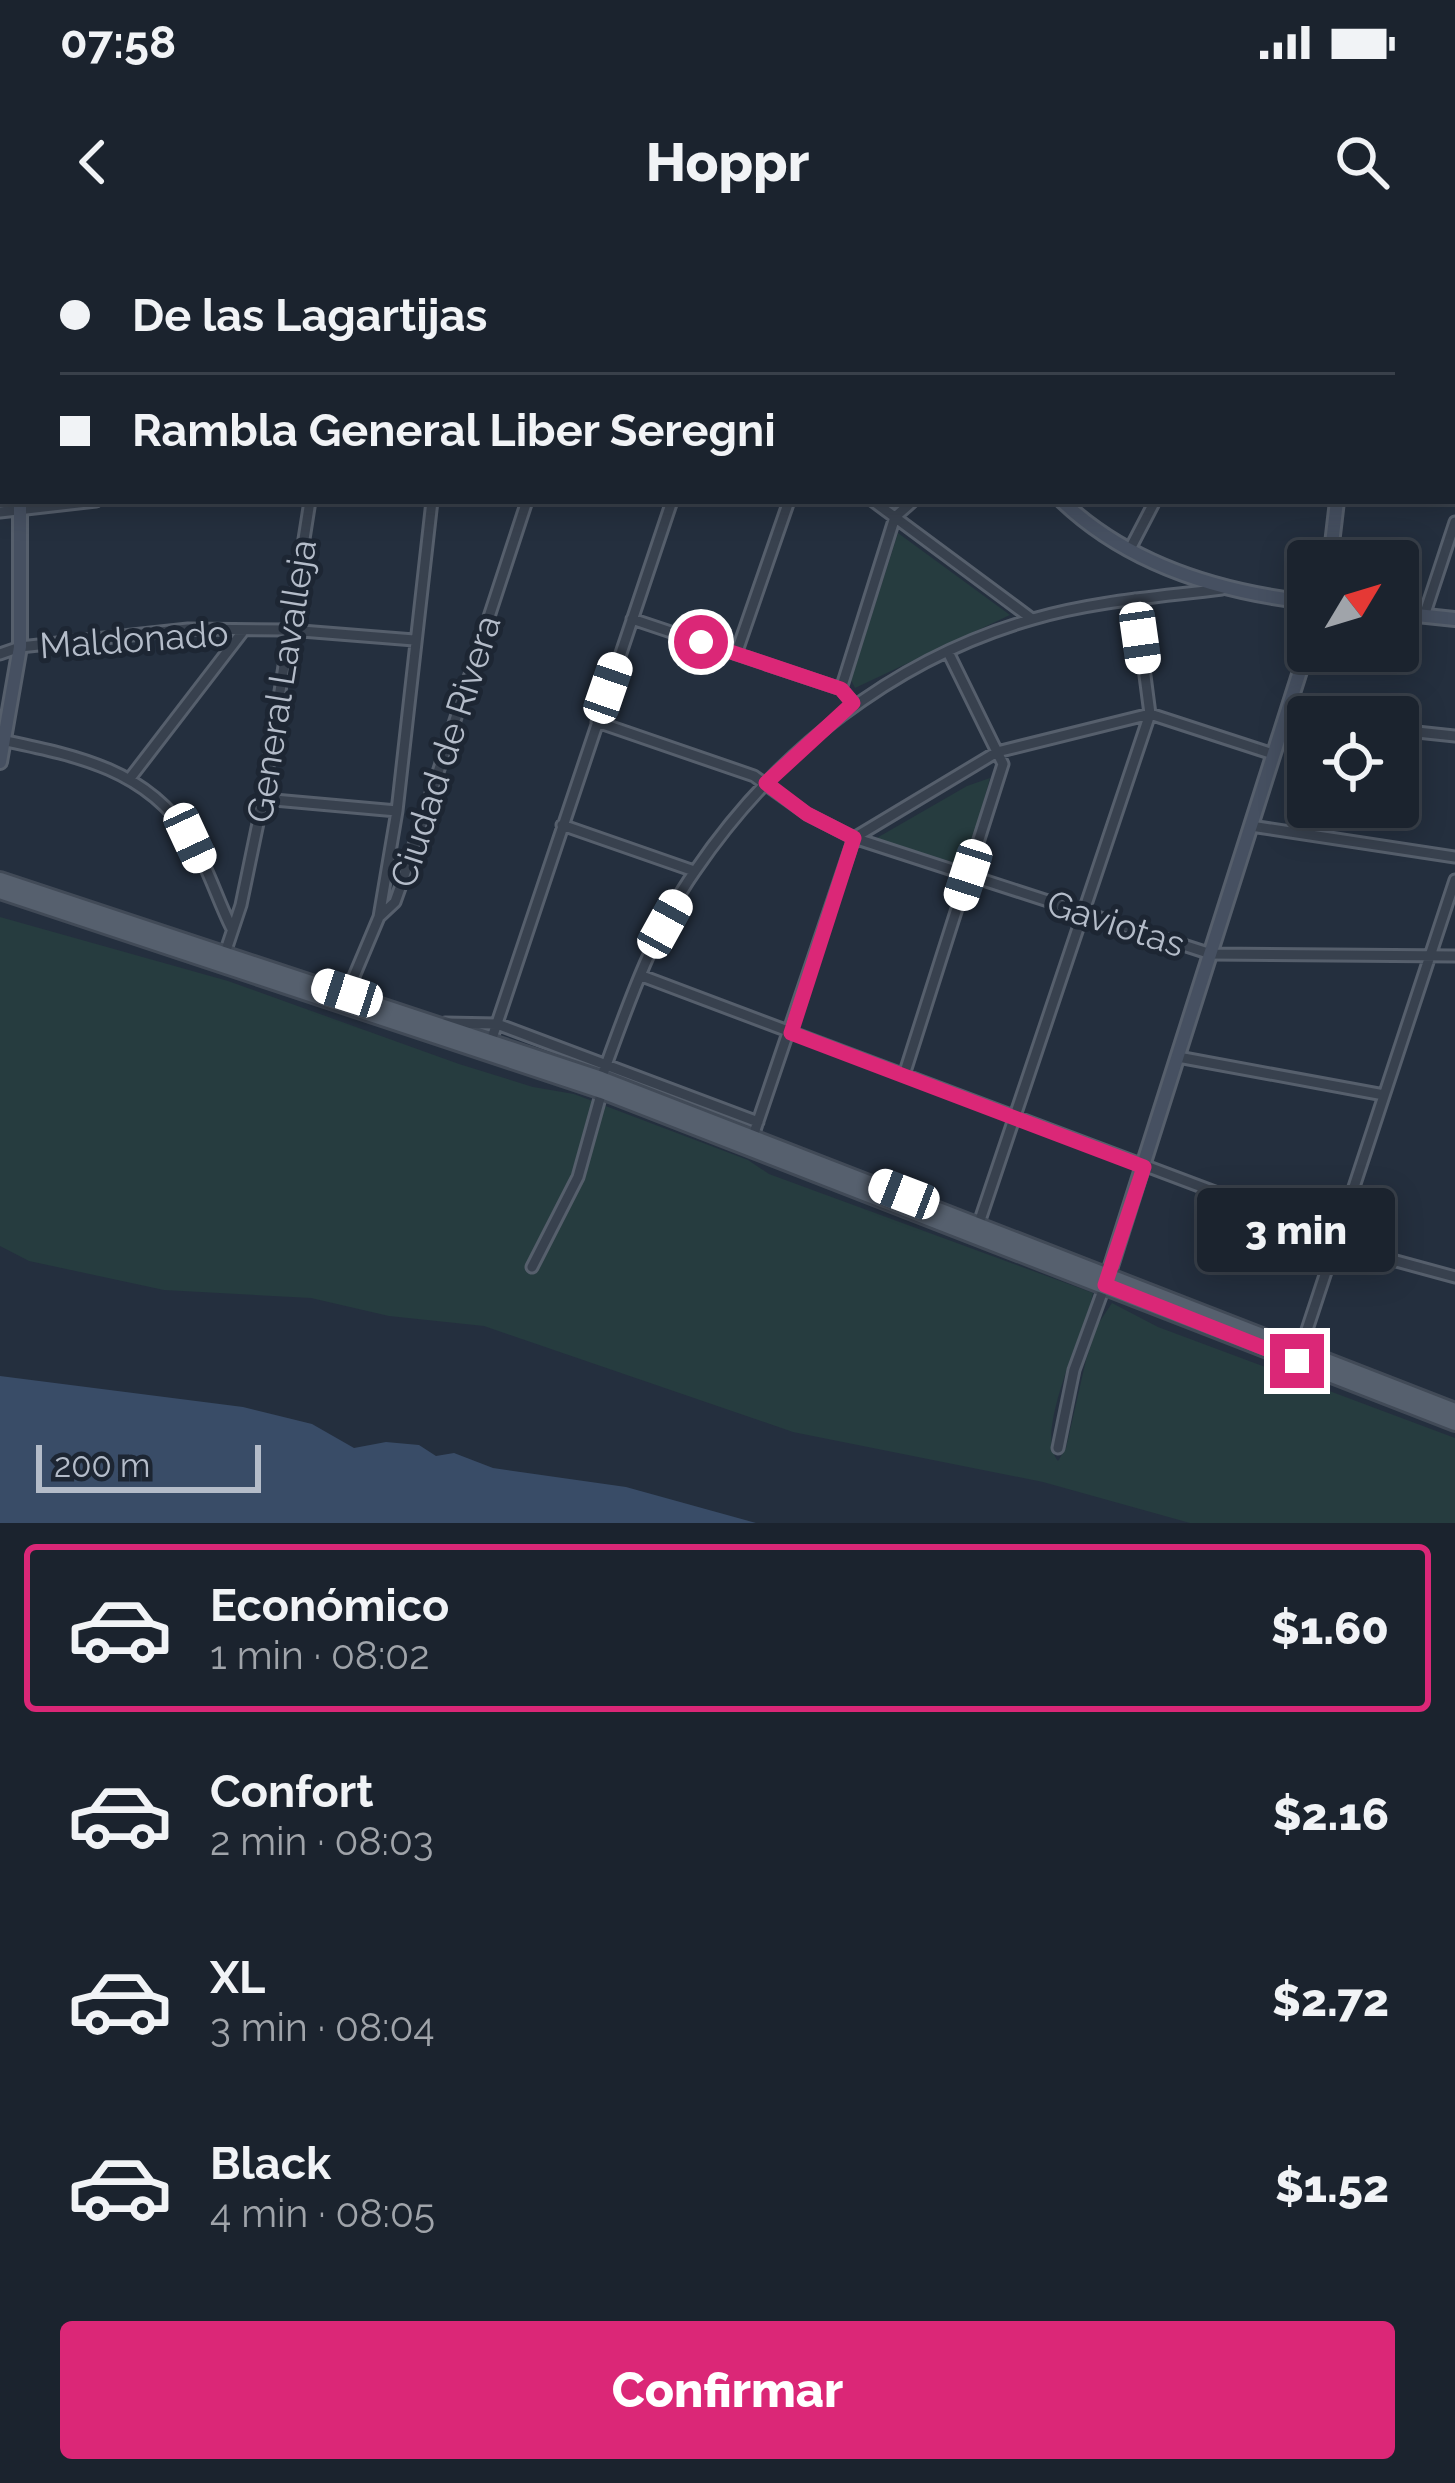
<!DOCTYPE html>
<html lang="es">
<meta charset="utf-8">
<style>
body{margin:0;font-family:Raleway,sans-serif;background:#282f3a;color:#f1f3f6;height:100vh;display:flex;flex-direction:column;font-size:45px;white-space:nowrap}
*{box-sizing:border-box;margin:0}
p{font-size:39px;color:#a0a4aa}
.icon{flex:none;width:66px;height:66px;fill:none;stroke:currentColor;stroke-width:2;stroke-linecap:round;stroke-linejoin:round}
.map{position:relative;height:1283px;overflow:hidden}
.panel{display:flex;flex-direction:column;background:#1b232e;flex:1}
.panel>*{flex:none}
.top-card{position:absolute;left:0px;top:0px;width:1455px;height:264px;box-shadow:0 6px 30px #0003,0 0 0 3px #39404a;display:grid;align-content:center;height:264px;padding:0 60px;background:#1b232e}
.needle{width:78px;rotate:52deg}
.tools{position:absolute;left:1287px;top:300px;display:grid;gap:24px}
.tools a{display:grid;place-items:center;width:132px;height:132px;border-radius:12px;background:#1b232e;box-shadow:0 6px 30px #0003,0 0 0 3px #39404a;font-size:60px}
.scale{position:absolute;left:36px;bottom:30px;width:225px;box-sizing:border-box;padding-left:12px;border:6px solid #b4bcc9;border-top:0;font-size:33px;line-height:42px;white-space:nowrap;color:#b4bcc9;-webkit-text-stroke:9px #1d2633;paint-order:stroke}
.end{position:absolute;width:54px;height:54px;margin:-27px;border:15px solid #db2777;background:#fff;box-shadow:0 0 0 6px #fff}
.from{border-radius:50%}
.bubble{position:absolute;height:84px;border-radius:12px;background:#1b232e;box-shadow:0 6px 30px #0003,0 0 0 3px #39404a;font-size:39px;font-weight:800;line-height:84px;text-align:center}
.car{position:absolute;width:36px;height:72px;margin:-36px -18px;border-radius:15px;box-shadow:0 0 9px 3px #0007;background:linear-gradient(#fff 24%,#345 0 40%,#fff 0 76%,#345 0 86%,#fff 0)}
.top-card b{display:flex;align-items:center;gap:42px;height:114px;font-size:45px}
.top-card b+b{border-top:3px solid #39404a}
.top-card i{width:30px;height:30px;background:#f1f3f6}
ul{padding:21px 0 0;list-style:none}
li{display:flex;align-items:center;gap:36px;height:168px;margin:0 24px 18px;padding:0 36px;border:6px solid transparent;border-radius:12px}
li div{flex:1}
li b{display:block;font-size:45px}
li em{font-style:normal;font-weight:800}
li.current{border-color:#db2777}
li>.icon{width:108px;height:108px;stroke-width:1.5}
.button{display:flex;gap:24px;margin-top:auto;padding:24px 60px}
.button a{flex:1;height:138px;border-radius:12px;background:#db2777;color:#fff;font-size:48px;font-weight:800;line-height:138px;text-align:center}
.status{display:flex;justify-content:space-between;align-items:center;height:84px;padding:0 60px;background:#1b232e;direction:ltr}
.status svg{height:33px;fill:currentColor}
header{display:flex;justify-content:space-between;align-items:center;height:156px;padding:0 60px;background:#1b232e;font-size:54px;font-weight:800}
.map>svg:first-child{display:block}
.green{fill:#263c3f}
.water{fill:#394c67}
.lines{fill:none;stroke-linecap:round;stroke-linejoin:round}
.street-casing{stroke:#565f6c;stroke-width:15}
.secondary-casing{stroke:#565f6c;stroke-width:18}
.primary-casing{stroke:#414a57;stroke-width:20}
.street{stroke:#38414e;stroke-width:9}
.secondary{stroke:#465061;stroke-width:12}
.primary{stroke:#56606e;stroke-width:14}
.route{stroke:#db2777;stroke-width:15}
.labels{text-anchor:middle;stroke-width:10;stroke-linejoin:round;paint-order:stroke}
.street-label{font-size:36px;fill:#b4bcc9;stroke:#1d2633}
</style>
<div class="status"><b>07:58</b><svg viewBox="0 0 49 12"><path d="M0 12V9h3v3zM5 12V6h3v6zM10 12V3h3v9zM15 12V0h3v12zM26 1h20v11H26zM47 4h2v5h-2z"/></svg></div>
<header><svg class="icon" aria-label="back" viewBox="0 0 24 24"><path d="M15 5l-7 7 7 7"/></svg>Hoppr<svg class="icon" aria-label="search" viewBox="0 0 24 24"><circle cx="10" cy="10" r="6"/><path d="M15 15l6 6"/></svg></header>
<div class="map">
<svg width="1455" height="1283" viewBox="0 0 1455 1283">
<rect width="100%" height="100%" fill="#242f3e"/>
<path class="green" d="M898,293L1010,375L855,448L851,440Z
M990,538L966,626L875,599L967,546Z
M0,677L228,741L459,824L533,847L574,854L748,920L769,934L1093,1053C1086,1089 1033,1193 1058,1221L1066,1208L1086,1120L1098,1084L1112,1063L1158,1087L1455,1198V1283H1190L1043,1242L793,1192L484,1086L389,1076L311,1058L164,1050L29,1021L0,1006Z"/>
<path class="water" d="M0,1136L243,1167L312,1184L354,1208L386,1202L419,1205L436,1216L454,1213L493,1228L626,1247L756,1283H0Z"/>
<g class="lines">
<defs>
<path id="street" d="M23,0L29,3
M278,0L280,3
M408,0L409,3
M544,0L545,3
M1170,0V3
M331,3L338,0
M633,3L634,0
M756,3L757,0
M879,3L882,0
M1047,3H1060
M1435,3L1436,0
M0,39L3,42
M1452,50L1455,51
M0,137H3
M1452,220L1455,221
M873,261L1032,379
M0,272L96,261
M1130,309L1155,261
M1424,376L1455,282
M632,379L841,449L853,463
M0,414L20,407L188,389L289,390L414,400
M736,414L789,261
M841,449L895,277L913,261
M1285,478L1308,481
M597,482L754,536L807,574L854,598L1211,714L1455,716
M1398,490L1455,496
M6,501C78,516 146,530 189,596C207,624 217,659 232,689
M131,537L244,390
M263,559L397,571
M562,585L694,631
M1251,586L1455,617
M379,677L397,571L432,261
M225,713L241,665L263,559L310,261
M642,736L1329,995L1341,1006L1455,1037
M347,753L379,677L395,662L400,648L527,261
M445,783L497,784L758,882
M491,801L672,261
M1178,817L1384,855
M904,835L1003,524L948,412
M601,839C626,770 653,691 695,631C776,512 893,419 1033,379C1094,361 1159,357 1222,349
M753,896L854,598L997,512L1150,474L1273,514
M979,983L1150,474L1135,359
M532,1027L578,937L602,851
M1300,1111L1455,640
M1058,1208L1074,1130L1105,1045"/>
<path id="secondary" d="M834,0L837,3
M1335,0V3
M93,3L95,0
M1062,261C1128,324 1220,352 1308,362
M1330,321L1337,261
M1398,373L1455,379
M0,522L20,407V261
M1105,1045L1308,406"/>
<path id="primary" d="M0,640L601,839L1455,1171
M0,651L602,851L1455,1183"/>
</defs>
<use href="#street" class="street-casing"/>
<use href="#secondary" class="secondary-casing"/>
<use href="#primary" class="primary-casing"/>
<use href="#street" class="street"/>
<use href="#secondary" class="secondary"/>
<use href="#primary" class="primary"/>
</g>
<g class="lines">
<path class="route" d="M701,402L841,449L853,463L766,543L807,574L854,598L791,793L1144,927L1105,1045L1297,1121"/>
</g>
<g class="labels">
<g class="street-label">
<text transform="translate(134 399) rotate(-4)" y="13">Maldonado</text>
<text transform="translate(281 441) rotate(-81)" y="13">General Lavalleja</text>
<text transform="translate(445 511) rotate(-72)" y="13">Ciudad de Rivera</text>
<text transform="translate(1116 683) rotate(18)" y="13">Gaviotas</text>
</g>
</g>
</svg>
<div class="tools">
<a><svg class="needle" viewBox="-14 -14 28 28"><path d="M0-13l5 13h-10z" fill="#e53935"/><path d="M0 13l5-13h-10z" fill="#a0a4aa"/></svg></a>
<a><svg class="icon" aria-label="locate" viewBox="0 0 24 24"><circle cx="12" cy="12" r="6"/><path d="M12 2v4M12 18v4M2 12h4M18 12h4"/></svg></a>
</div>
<div class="scale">200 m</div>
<i class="end from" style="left:701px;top:402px"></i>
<i class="end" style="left:1297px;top:1121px"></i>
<div class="bubble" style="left:1197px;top:948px;width:198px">3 min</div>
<i class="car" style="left:1140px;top:398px;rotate:172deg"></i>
<i class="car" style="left:608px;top:448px;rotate:19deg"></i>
<i class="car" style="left:190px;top:598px;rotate:155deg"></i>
<i class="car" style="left:968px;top:635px;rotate:198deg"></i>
<i class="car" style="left:665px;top:684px;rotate:29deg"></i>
<i class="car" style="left:347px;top:753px;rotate:288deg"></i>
<i class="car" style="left:904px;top:954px;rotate:291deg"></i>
<div class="top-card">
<b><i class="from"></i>De las Lagartijas</b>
<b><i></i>Rambla General Liber Seregni</b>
</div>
</div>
<section class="panel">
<ul>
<li class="current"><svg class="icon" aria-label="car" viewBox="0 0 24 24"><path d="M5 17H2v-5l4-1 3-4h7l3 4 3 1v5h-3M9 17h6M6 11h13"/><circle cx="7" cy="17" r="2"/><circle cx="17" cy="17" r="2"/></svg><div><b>Económico</b><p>1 min · 08:02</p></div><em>$1.60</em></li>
<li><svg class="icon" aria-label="car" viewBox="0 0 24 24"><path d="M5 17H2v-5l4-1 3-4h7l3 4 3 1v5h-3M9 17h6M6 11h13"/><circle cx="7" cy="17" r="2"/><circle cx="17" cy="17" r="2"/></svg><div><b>Confort</b><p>2 min · 08:03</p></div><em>$2.16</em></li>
<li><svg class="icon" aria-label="car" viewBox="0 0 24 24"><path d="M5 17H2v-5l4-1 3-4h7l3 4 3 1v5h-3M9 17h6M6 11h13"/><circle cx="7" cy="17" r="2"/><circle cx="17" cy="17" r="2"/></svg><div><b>XL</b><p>3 min · 08:04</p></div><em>$2.72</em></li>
<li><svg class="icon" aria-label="car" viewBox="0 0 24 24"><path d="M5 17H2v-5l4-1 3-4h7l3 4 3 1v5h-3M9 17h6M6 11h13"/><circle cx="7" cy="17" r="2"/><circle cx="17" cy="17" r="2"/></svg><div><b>Black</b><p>4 min · 08:05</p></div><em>$1.52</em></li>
</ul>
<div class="button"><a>Confirmar</a></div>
</section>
